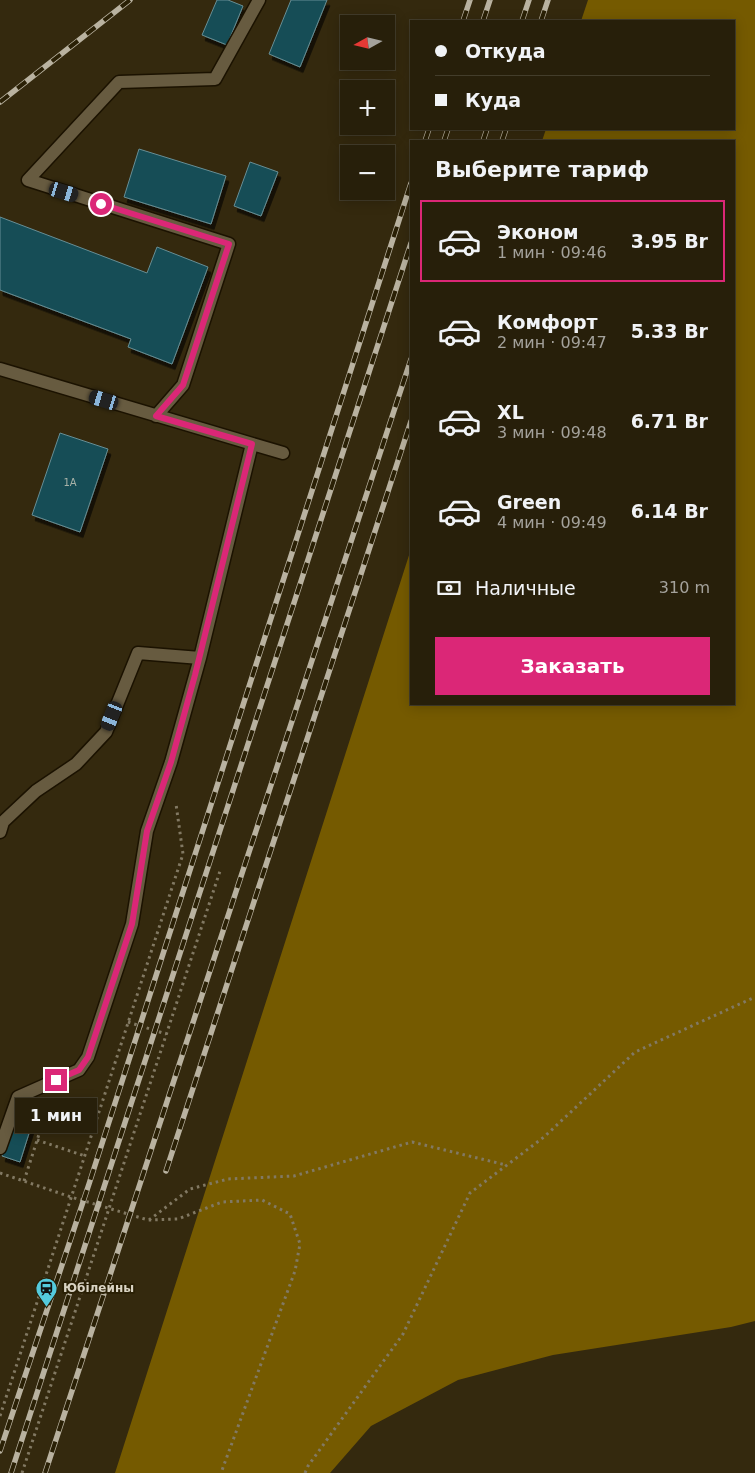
<!DOCTYPE html>
<html lang="ru">
<meta charset="utf-8">
<style>
body{margin:0;font-family:"DejaVu Sans",sans-serif;background:#332c18;color:#f1f3f6;height:100vh;display:flex;flex-direction:column;font-size:19px;white-space:nowrap}
*{box-sizing:border-box;margin:0}
p{font-size:16px;color:#a4a29c}
.icon{flex:none;width:28px;height:28px;fill:none;stroke:currentColor;stroke-width:2;stroke-linecap:round;stroke-linejoin:round}
.map{position:relative;flex:1;overflow:hidden}
.drawer{position:absolute;left:410px;top:140px;width:325px;height:565px;display:flex;flex-direction:column;background:#271f0a;border-radius:0px;box-shadow:0 2px 12px #0003,0 0 0 1px #433d2b}
.drawer>*{flex:none}
.guide{position:absolute;left:410px;top:20px;width:325px;height:110px;border-radius:0px;box-shadow:0 2px 12px #0003,0 0 0 1px #433d2b;display:grid;align-content:center;height:110px;padding:0 25px;background:#271f0a}
.needle{width:32px;rotate:262deg}
.buttons{position:absolute;left:340px;top:15px;display:grid;gap:10px}
.buttons a{display:grid;place-items:center;width:55px;height:55px;border-radius:0px;background:#271f0a;box-shadow:0 2px 12px #0003,0 0 0 1px #433d2b;font-size:25px}
.end{position:absolute;width:22px;height:22px;margin:-11px;border:6px solid #db2777;background:#fff;box-shadow:0 0 0 2px #fff}
.from{border-radius:50%}
.bubble{position:absolute;height:35px;border-radius:0px;background:#271f0a;box-shadow:0 2px 12px #0003,0 0 0 1px #433d2b;font-size:16px;font-weight:800;line-height:35px;text-align:center}
.car{position:absolute;width:15px;height:30px;margin:-15px -8px;border-radius:6px;box-shadow:0 0 4px 1px #0007;background:linear-gradient(#222 24%,#8ab4d8 0 40%,#222 0 76%,#8ab4d8 0 86%,#222 0)}
.guide b{display:flex;align-items:center;gap:18px;height:48px;font-size:19px}
.guide b+b{border-top:1px solid #433d2b}
.guide i{width:12px;height:12px;background:#f1f3f6}
ul{padding:0;list-style:none}
li{display:flex;align-items:center;gap:15px;height:82px;margin:0 10px 8px;padding:0 15px;border:2px solid transparent;border-radius:0px}
li div{flex:1}
li b{display:block;font-size:19px}
li em{font-style:normal;font-weight:800}
li.active{border-color:#db2777}
li>.icon{width:45px;height:45px;stroke-width:1.5}
h2{padding:0 25px;font-size:22px;line-height:60px}
.pay{display:flex;align-items:center;gap:12px;height:55px;padding:0 25px;font-size:19px}
.pay p{margin-inline-start:auto}
.button{display:flex;gap:10px;margin-top:auto;padding:10px 25px}
.button a{flex:1;height:58px;border-radius:0px;background:#db2777;color:#fff;font-size:20px;font-weight:800;line-height:58px;text-align:center}
.map>svg:first-child{display:block}
.forest{fill:#755a00}
.building{fill:#134d56;stroke:#688e95;filter:url(#shadow)}
.lines{fill:none;stroke-linecap:round;stroke-linejoin:round}
.minor-casing{stroke:#1b1200;stroke-width:15}
.path{stroke:#827963;stroke-width:3;stroke-dasharray:2.5 4;stroke-linecap:butt}
.minor{stroke:#675b40;stroke-width:12}
.rail-casing{stroke:#b9b2a0;stroke-width:5.5}
.rail{stroke:#2a2005;stroke-width:4;stroke-dasharray:11;stroke-linecap:butt}
.route{stroke:#db2777;stroke-width:6}
.labels{text-anchor:middle;stroke-width:4;stroke-linejoin:round;paint-order:stroke}
.number-label{font-size:10px;fill:#a8b2a8}
.poi-label{font-size:12px;font-weight:bold;fill:#dad4c4;stroke:#2a2005;text-anchor:start}
</style>
<div class="map">
<svg width="755" height="1473" viewBox="0 0 755 1473">
<defs>
<filter id="shadow"><feDropShadow dx="3" dy="5.5" stdDeviation="0" flood-color="#0009"/></filter>
</defs>
<rect width="100%" height="100%" fill="#34290e"/>
<path class="forest" d="M588,0H755V1321L731,1327L553,1355L458,1380L371,1426L330,1473H115L411,549V704H734V141H542L546,129H734V21H581Z"/>
<path class="building" d="M217,0H228L243,6L227,45L202,35Z
M291,0H327L300,67L269,54Z
M139,149L226,176L211,224L124,197Z
M250,162L278,172L261,216L234,206Z
M0,217L147,273L157,247L208,267L172,364L128,347L131,339L0,290Z
M60,433L108,449L80,532L32,515Z
M19,1106L36,1111L20,1162L2,1156Z"/>
<g class="lines">
<defs>
<path id="minor" d="M0,369L283,453
M156,416L183,385L229,244L28,180L119,82L215,79L259,0
M0,832L3,822L36,791L76,764L106,732L138,653L200,658
M0,1148L18,1097L79,1070L88,1057L132,924L147,831L171,762L200,658L252,444"/>
</defs>
<use href="#minor" class="minor-casing"/>
<path class="path" d="M128,1022L166,1034
M37,1140L85,1156
M0,1173L71,1197L148,1220L178,1219L222,1202L262,1200L290,1214L300,1244L295,1271L221,1473
M24,1181L49,1103
M149,1220L190,1189L228,1179L294,1176L412,1142L506,1165
M0,1416L183,854L176,804
M22,1473L221,868
M305,1473L308,1466L403,1334L470,1193L544,1137L635,1052L755,997"/>
<use href="#minor" class="minor"/>
<defs>
<path id="rail" d="M463,21L470,0
M483,21L490,0
M522,21L529,0
M541,21L548,0
M0,102L130,0
M425,141L429,129
M444,141L448,129
M483,141L487,129
M502,141L506,129
M166,1171L411,421
M0,1451L89,1184L411,183
M11,1473L411,243
M45,1473L411,359"/>
</defs>
<use href="#rail" class="rail-casing"/>
<use href="#rail" class="rail"/>
</g>
<g class="lines">
<path class="route" d="M56,1080L79,1070L88,1057L132,924L147,831L171,762L195,675L252,444L156,416L183,385L229,244L101,204"/>
</g>
<defs>
<symbol id="station-pin" viewBox="-11 -11 22 30"><path d="M0 17L-7.5 6A9.5 9.5 0 1 1 7.5 6Z" fill="#54cadd" stroke="#2a2005"/><path d="M-3-6H3Q5-6 5-4V2Q5 4 3 4L4.5 6H3L1.5 4h-3L-3 6H-4.5L-3 4Q-5 4-5 2V-4Q-5-6-3-6ZM-3.5-4v3h7v-3ZM-3.5 1v1.5H-2V1ZM2 1v1.5H3.5V1Z" fill="#111"/></symbol>
</defs>
<g fill-rule="evenodd">
<use href="#station-pin" x="34" y="1276" width="25" height="34"/>
</g>
<g class="labels">
<g class="number-label">
<text x="70" y="486">1А</text>
</g>
<g class="poi-label">
<text x="63" y="1292">Юбілейны</text>
</g>
</g>
</svg>
<div class="buttons">
<a><svg class="needle" viewBox="-14 -14 28 28"><path d="M0-13l5 13h-10z" fill="#e53935"/><path d="M0 13l5-13h-10z" fill="#a4a29c"/></svg></a>
<a>+</a>
<a>−</a>
</div>
<i class="end from" style="left:101px;top:204px"></i>
<i class="end" style="left:56px;top:1080px"></i>
<div class="bubble" style="left:15px;top:1098px;width:82px">1 мин</div>
<i class="car" style="left:64px;top:192px;rotate:107deg"></i>
<i class="car" style="left:104px;top:400px;rotate:287deg"></i>
<i class="car" style="left:112px;top:716px;rotate:202deg"></i>
<div class="guide">
<b><i class="from"></i>Откуда</b>
<b><i></i>Куда</b>
</div>
<section class="drawer">
<h2>Выберите тариф</h2>
<ul>
<li class="active"><svg class="icon" aria-label="car" viewBox="0 0 24 24"><path d="M5 17H2v-5l4-1 3-4h7l3 4 3 1v5h-3M9 17h6M6 11h13"/><circle cx="7" cy="17" r="2"/><circle cx="17" cy="17" r="2"/></svg><div><b>Эконом</b><p>1 мин · 09:46</p></div><em>3.95 Br</em></li>
<li><svg class="icon" aria-label="car" viewBox="0 0 24 24"><path d="M5 17H2v-5l4-1 3-4h7l3 4 3 1v5h-3M9 17h6M6 11h13"/><circle cx="7" cy="17" r="2"/><circle cx="17" cy="17" r="2"/></svg><div><b>Комфорт</b><p>2 мин · 09:47</p></div><em>5.33 Br</em></li>
<li><svg class="icon" aria-label="car" viewBox="0 0 24 24"><path d="M5 17H2v-5l4-1 3-4h7l3 4 3 1v5h-3M9 17h6M6 11h13"/><circle cx="7" cy="17" r="2"/><circle cx="17" cy="17" r="2"/></svg><div><b>XL</b><p>3 мин · 09:48</p></div><em>6.71 Br</em></li>
<li><svg class="icon" aria-label="car" viewBox="0 0 24 24"><path d="M5 17H2v-5l4-1 3-4h7l3 4 3 1v5h-3M9 17h6M6 11h13"/><circle cx="7" cy="17" r="2"/><circle cx="17" cy="17" r="2"/></svg><div><b>Green</b><p>4 мин · 09:49</p></div><em>6.14 Br</em></li>
</ul>
<div class="pay"><svg class="icon" aria-label="cash" viewBox="0 0 24 24"><path d="M3 7h18v10H3z"/><circle cx="12" cy="12" r="2"/></svg>Наличные<p>310 m</p></div>
<div class="button"><a>Заказать</a></div>
</section>
</div>
